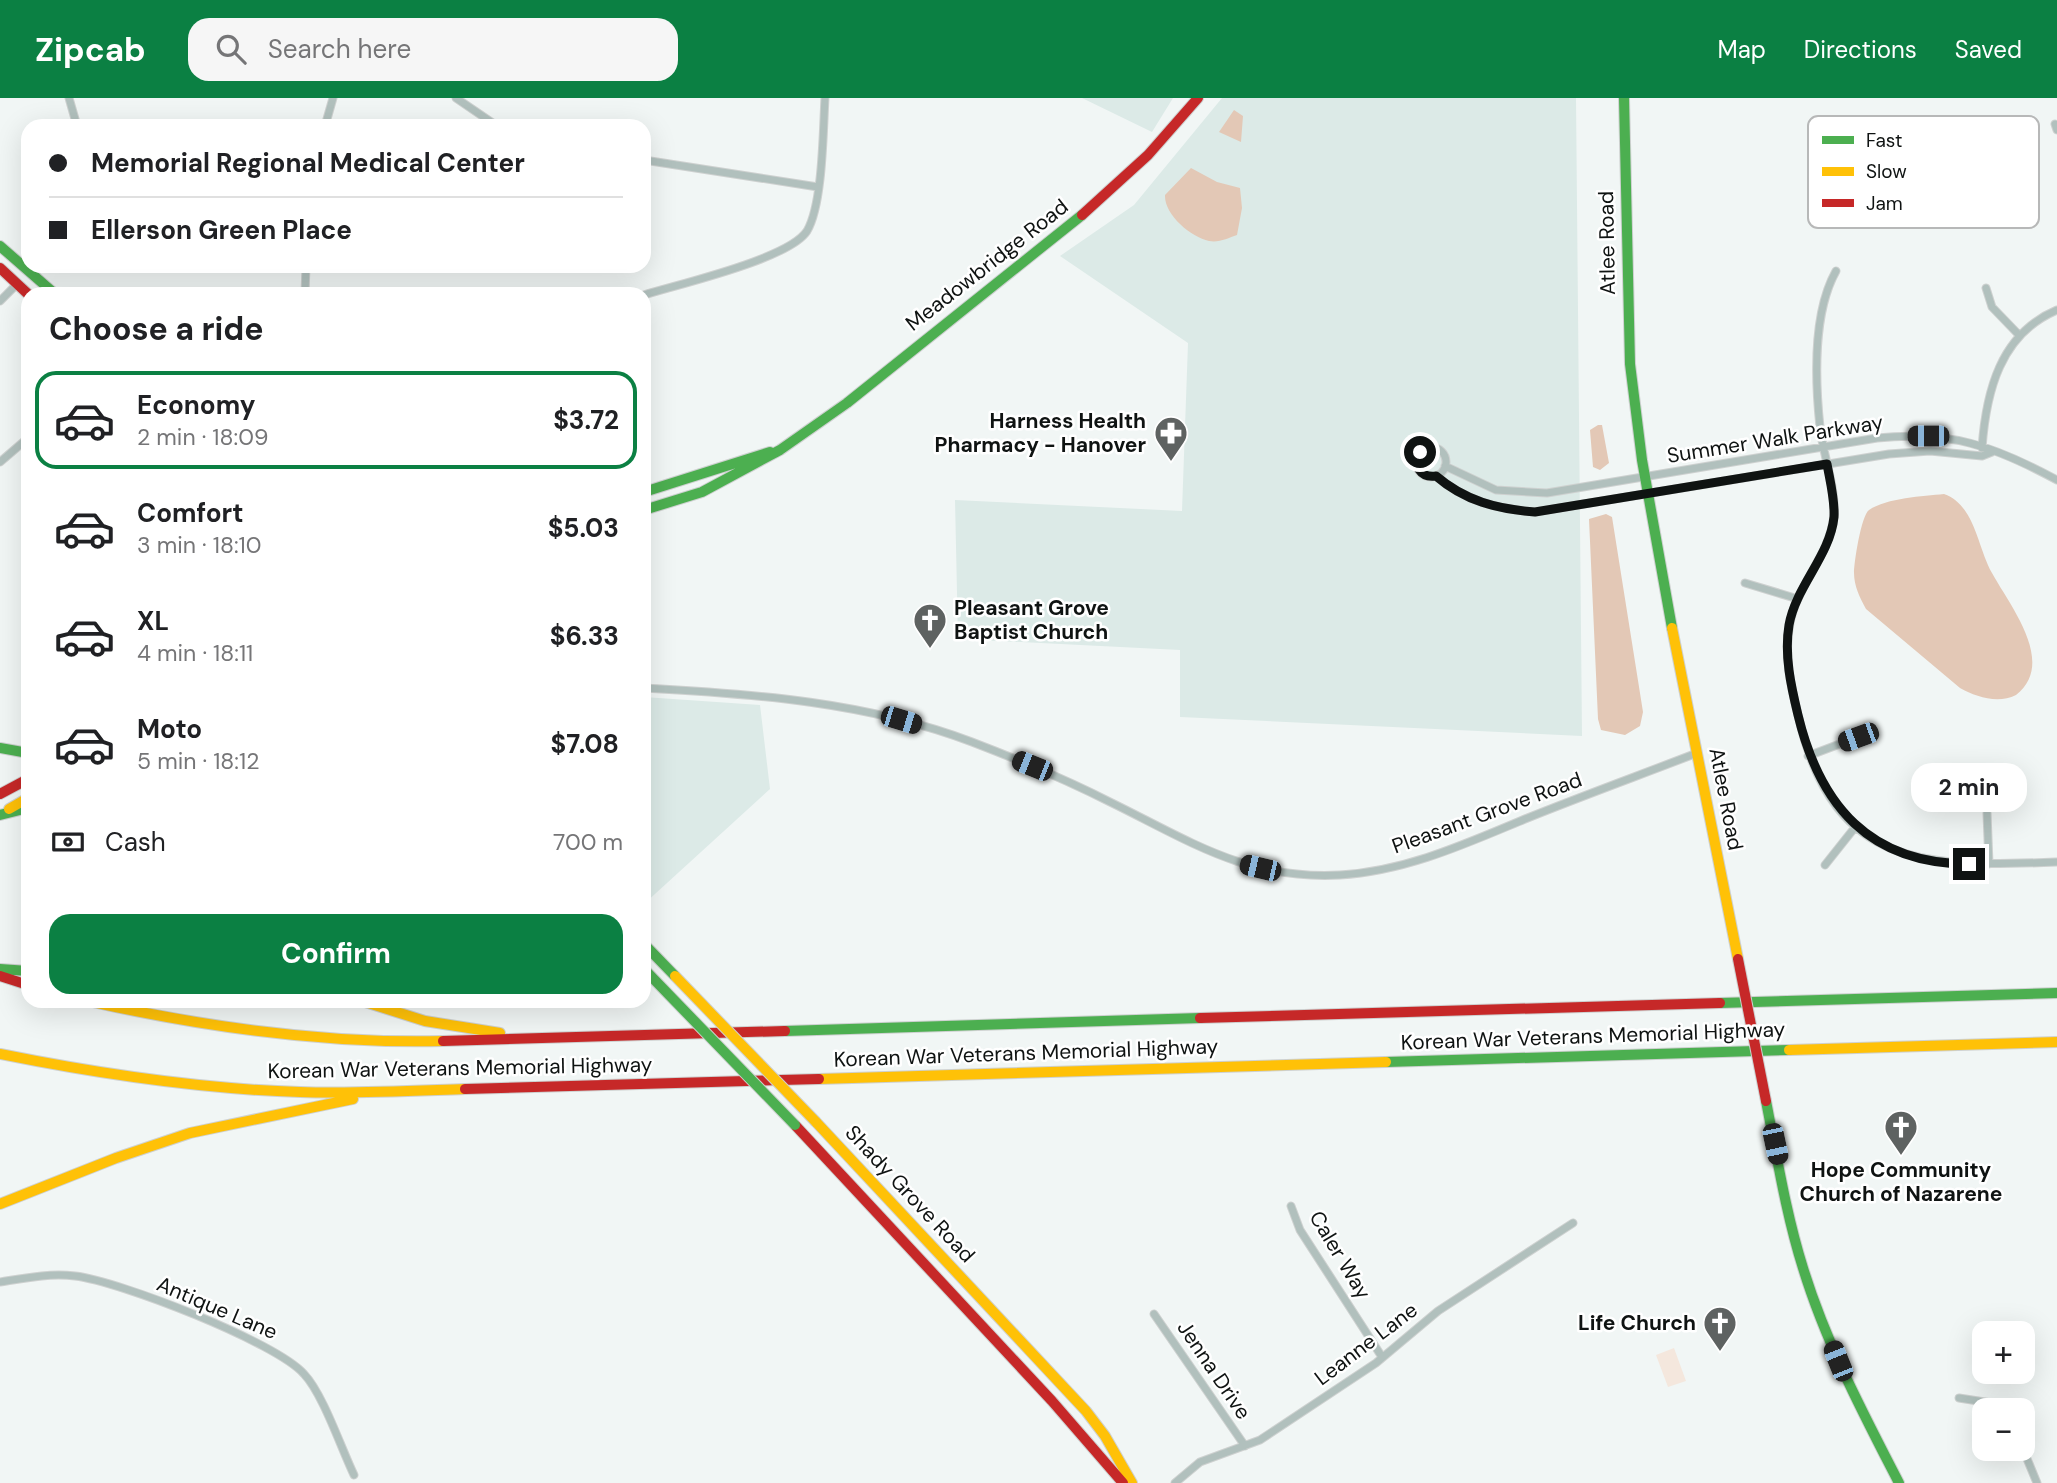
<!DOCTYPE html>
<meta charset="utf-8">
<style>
body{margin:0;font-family:"DM Sans",sans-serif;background:#f6f6f6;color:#202124;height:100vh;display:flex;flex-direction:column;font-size:26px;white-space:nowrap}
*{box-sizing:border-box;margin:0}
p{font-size:23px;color:#757577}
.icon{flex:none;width:38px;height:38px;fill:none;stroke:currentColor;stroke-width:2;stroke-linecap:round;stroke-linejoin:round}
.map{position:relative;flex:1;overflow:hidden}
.sheet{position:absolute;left:21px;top:189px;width:630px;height:721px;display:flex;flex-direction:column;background:#fff;border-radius:21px;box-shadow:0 7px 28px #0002}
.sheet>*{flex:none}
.top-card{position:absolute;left:21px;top:21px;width:630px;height:154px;border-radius:21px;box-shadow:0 7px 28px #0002;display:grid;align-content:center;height:154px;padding:0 28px;background:#fff}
.fabs{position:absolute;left:1972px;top:1223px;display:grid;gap:14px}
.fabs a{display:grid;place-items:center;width:63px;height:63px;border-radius:14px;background:#fff;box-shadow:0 7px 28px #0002;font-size:35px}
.end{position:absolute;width:32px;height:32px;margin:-16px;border:9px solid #0f1312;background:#fff;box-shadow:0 0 0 4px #fff}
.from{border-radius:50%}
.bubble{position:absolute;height:49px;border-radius:21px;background:#fff;box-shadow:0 7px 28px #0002;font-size:23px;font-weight:700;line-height:49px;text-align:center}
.car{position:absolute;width:21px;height:42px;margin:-21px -10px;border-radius:9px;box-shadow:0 0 5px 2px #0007;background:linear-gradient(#222 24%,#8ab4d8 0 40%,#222 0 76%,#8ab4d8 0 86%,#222 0)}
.top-card b{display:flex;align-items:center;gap:24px;height:66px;font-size:26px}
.top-card b+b{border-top:2px solid #e0e0e0}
.top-card i{width:18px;height:18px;background:#202124}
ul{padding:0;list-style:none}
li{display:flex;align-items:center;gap:21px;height:98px;margin:0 14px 10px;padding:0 14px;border:4px solid transparent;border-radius:21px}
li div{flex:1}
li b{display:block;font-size:26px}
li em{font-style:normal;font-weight:700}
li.current{border-color:#0b8043}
li>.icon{width:63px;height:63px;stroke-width:1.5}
h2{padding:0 28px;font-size:32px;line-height:84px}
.pay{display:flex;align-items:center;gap:18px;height:77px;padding:0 28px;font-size:26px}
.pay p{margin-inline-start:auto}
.button{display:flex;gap:14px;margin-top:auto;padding:14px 28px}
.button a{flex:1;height:80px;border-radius:21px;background:#0b8043;color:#fff;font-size:28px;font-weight:700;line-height:80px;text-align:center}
header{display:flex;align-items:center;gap:42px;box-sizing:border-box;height:98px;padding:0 35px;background:#0b8043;color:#fff}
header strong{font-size:33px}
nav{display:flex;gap:38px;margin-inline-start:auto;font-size:24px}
.search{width:490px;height:63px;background:#f6f6f6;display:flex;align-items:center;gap:18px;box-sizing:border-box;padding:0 24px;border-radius:21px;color:#757577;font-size:26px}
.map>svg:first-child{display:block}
.built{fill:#dceae7}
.green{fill:#f4e7dd}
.water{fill:#e3c8b6}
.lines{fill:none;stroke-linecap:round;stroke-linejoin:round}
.street-casing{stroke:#ced1d0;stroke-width:9}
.fast-casing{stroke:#ced1d0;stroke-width:12}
.slow-casing{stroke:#ced1d0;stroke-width:12}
.jam-casing{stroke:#ced1d0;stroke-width:12}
.street{stroke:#b1c0bd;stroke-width:7}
.fast{stroke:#4caf50;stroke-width:10}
.slow{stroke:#ffc107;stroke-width:10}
.jam{stroke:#c62828;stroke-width:10}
.fast-bridge-casing{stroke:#ced1d0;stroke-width:12;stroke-linecap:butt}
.slow-bridge-casing{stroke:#ced1d0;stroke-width:12;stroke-linecap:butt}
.jam-bridge-casing{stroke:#ced1d0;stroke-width:12;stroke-linecap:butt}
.fast-bridge{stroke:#4caf50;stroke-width:10}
.slow-bridge{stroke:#ffc107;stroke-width:10}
.jam-bridge{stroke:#c62828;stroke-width:10}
.route{stroke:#0f1312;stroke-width:9}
.labels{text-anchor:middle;stroke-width:5;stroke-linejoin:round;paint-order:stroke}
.street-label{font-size:21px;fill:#0f1312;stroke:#fff}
.poi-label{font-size:21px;font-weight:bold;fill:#0f1312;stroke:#fff;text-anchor:end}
.key{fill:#fff;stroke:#b7b8b8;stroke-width:2}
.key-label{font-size:19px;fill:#0f1312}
</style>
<header>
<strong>Zipcab</strong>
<div class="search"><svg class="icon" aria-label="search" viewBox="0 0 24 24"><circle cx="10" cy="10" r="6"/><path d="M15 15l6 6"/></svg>Search here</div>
<nav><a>Map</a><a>Directions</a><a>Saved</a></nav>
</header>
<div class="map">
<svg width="2057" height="1385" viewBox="0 0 2057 1385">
<rect width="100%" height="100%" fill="#f1f6f5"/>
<path class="built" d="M1082,0H1173L1152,34Z
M1222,0H1576L1582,638L1180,619V552L958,541L955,402L1182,413L1188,245L1060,158L1134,107Z
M644,599L760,607L770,691L644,806Z"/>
<path class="green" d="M1674,1250L1686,1283L1668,1289L1656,1257Z"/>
<path class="water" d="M1234,12L1243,18L1241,44L1219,34Z
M1191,70L1217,84L1240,90L1242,110L1237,137C1228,140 1219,145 1209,143C1191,139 1164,117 1165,97Z
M1598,327H1602L1609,365L1600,372L1593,369L1590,332Z
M1944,396C1975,407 1977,448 1992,475C2010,508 2057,565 2016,597C1998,606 1976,599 1960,590L1866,511C1860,500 1854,488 1854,475C1854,465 1861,418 1869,412C1887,400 1923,398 1944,396Z
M1606,416L1612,419L1643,614L1640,628L1625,637L1601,632L1598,621L1589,421Z"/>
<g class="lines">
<defs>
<path id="street" d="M69,0L77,28
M456,0L497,28
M2055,26L2057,32
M325,28L333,0
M644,62L818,89
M1836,173C1813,214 1815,282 1820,329C1823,358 1836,388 1834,418C1830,457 1797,487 1790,525C1783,558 1792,594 1800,625C1836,773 1930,769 2057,764
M1986,190L1992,209L2019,237
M305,196L306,168
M644,197C679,186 789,161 807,133C823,106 823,32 825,0
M0,203L17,186
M1416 364a15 15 0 1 1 30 0a15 15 0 1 1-30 0Z
M1982,350C1986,294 2000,236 2057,212
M0,364L28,340
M1445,368L1496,392L1547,395L1877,340C1951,333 1992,347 2057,382
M1436,378C1465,403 1497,411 1535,414L1889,356L1930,353L1982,358L1992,354
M1745,485L1798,501
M644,590C755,596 867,604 972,644C1019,662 1065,681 1110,704C1190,743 1246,782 1340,777C1406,773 1465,746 1525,721C1582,698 1640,677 1697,655
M1808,658L1858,639
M1987,715L1989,766
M1825,767L1856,728
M1291,1108L1300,1132L1382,1259
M0,1184C25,1180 49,1175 75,1178C119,1183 276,1244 304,1276C323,1296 341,1350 354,1377
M1154,1216L1245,1348
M1959,1300L1991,1305L2001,1312
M2023,1351L2037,1385
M1175,1385L1200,1364L1260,1342L1376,1265L1438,1213L1573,1125"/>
<path id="fast" d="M1624,0L1630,266L1642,362L1672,530
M0,148L55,196
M644,394L770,354
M644,412L702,394L780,352L847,305L1082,117
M0,650L28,655
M0,717L28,710
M644,846L675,878
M0,871L28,873
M1720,905L2057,895
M785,933L1200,920
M1386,964L1789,952
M1766,1003C1777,1059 1786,1116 1803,1170C1826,1245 1863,1315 1899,1385"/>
<path id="slow" d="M1672,530L1738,861
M9,711L28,700
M88,903C204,929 324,946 443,943
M362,903L425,923L500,935
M1789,952L2057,944
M0,956C99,976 199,991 300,994C355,996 410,993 465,991
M819,981L1386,964
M816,1024L1086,1313L1105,1338L1132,1385
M0,1106L116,1060L190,1035L353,1001"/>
<path id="jam" d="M1082,117L1148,57L1198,0
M0,170L28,196
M0,696L28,681
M0,878L28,887
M1200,920L1720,905
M443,943L785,933
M465,991L819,981
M795,1027L1052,1303L1123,1385"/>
</defs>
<use href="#street" class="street-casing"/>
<use href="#fast" class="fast-casing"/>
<use href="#slow" class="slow-casing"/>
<use href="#jam" class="jam-casing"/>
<use href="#street" class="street"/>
<use href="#fast" class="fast"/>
<use href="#slow" class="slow"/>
<use href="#jam" class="jam"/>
<defs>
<path id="fast-bridge" d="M645,872L795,1027"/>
<path id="slow-bridge" d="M675,878L816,1024"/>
<path id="jam-bridge" d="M1738,861L1766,1003"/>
</defs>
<use href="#fast-bridge" class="fast-bridge-casing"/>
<use href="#slow-bridge" class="slow-bridge-casing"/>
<use href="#jam-bridge" class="jam-bridge-casing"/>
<use href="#fast-bridge" class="fast-bridge"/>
<use href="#slow-bridge" class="slow-bridge"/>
<use href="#jam-bridge" class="jam-bridge"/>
</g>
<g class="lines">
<path class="route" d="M1420,354C1412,367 1420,380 1436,378C1465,403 1497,411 1535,414L1827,366C1830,383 1835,402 1834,419C1830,458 1796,488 1789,527C1784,557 1791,588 1798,617C1820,708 1870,766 1969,766"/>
</g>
<defs>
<symbol id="pharmacy-pin" viewBox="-11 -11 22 30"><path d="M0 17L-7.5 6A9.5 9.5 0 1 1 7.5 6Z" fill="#5e6261" stroke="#fff"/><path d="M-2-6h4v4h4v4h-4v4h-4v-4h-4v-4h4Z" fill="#fff"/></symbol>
<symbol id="church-pin" viewBox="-11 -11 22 30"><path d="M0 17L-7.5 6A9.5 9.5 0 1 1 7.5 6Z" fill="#5e6261" stroke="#fff"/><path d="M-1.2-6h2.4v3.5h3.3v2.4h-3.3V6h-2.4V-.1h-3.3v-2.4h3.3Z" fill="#fff"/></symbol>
</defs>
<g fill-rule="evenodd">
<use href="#pharmacy-pin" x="1152" y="316" width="38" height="52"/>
<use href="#church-pin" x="911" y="503" width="38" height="52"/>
<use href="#church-pin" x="1882" y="1010" width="38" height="52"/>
<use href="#church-pin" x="1701" y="1206" width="38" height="52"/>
</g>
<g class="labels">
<g class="street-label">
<text transform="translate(1607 145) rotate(-91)" y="7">Atlee Road</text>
<text transform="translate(987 167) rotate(-38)" y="7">Meadowbridge Road</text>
<text transform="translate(1775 341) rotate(-9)" y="7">Summer Walk Parkway</text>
<text transform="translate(1726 701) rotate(79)" y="7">Atlee Road</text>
<text transform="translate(1487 715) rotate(-20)" y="7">Pleasant Grove Road</text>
<text transform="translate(1593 938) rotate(-2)" y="7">Korean War Veterans Memorial Highway</text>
<text transform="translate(1026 955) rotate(-2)" y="7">Korean War Veterans Memorial Highway</text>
<text transform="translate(460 970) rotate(-1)" y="7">Korean War Veterans Memorial Highway</text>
<text transform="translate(910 1096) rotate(47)" y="7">Shady Grove Road</text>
<text transform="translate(1340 1157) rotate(59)" y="7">Caler Way</text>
<text transform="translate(217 1210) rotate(23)" y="7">Antique Lane</text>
<text transform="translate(1366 1246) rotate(-37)" y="7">Leanne Lane</text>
<text transform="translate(1214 1272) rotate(56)" y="7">Jenna Drive</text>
</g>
<g class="poi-label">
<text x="1146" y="330">Harness Health<tspan x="1146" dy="24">Pharmacy - Hanover</tspan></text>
<text x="954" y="517" text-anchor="start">Pleasant Grove<tspan x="954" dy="24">Baptist Church</tspan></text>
<text x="1901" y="1079" text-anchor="middle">Hope Community<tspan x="1901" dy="24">Church of Nazarene</tspan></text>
<text x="1696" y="1232">Life Church</text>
</g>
</g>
<rect x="1808" y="18" width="231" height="112" rx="10" class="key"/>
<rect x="1822" y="38" width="32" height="8" fill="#4caf50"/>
<rect x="1822" y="69" width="32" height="9" fill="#ffc107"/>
<rect x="1822" y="101" width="32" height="8" fill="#c62828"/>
<g class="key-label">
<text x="1866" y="49">Fast</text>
<text x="1866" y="80">Slow</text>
<text x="1866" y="112">Jam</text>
</g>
</svg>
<div class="fabs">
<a>+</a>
<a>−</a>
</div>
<i class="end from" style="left:1420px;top:354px"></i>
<i class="end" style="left:1969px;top:766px"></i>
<div class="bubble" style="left:1911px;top:665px;width:116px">2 min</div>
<i class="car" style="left:1928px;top:338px;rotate:270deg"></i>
<i class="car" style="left:901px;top:622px;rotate:107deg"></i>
<i class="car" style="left:1858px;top:639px;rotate:250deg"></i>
<i class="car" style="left:1032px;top:668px;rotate:292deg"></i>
<i class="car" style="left:1260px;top:770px;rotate:283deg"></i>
<i class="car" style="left:1775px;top:1046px;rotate:168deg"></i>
<i class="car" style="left:1838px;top:1263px;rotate:338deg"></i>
<div class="top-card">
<b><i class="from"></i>Memorial Regional Medical Center</b>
<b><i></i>Ellerson Green Place</b>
</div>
<section class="sheet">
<h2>Choose a ride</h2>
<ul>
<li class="current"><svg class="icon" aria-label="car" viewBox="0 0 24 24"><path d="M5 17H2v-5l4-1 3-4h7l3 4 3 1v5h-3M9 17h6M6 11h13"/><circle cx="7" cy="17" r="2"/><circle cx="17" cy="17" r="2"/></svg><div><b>Economy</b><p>2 min · 18:09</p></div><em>$3.72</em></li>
<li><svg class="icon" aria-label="car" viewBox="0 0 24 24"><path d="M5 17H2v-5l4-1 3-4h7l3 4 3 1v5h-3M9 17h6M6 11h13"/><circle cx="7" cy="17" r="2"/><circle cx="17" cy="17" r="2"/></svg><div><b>Comfort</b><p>3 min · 18:10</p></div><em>$5.03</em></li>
<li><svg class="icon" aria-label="car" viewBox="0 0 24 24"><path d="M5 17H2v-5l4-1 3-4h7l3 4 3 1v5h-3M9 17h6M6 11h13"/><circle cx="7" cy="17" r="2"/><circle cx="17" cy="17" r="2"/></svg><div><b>XL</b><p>4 min · 18:11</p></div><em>$6.33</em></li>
<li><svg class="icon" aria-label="car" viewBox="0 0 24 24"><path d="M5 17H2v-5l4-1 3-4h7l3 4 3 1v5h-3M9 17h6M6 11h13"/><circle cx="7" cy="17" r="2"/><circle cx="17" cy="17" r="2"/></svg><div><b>Moto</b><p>5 min · 18:12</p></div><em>$7.08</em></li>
</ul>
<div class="pay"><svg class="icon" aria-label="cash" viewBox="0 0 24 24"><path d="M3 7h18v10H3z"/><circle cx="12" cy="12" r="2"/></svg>Cash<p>700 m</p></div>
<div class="button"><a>Confirm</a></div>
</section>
</div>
